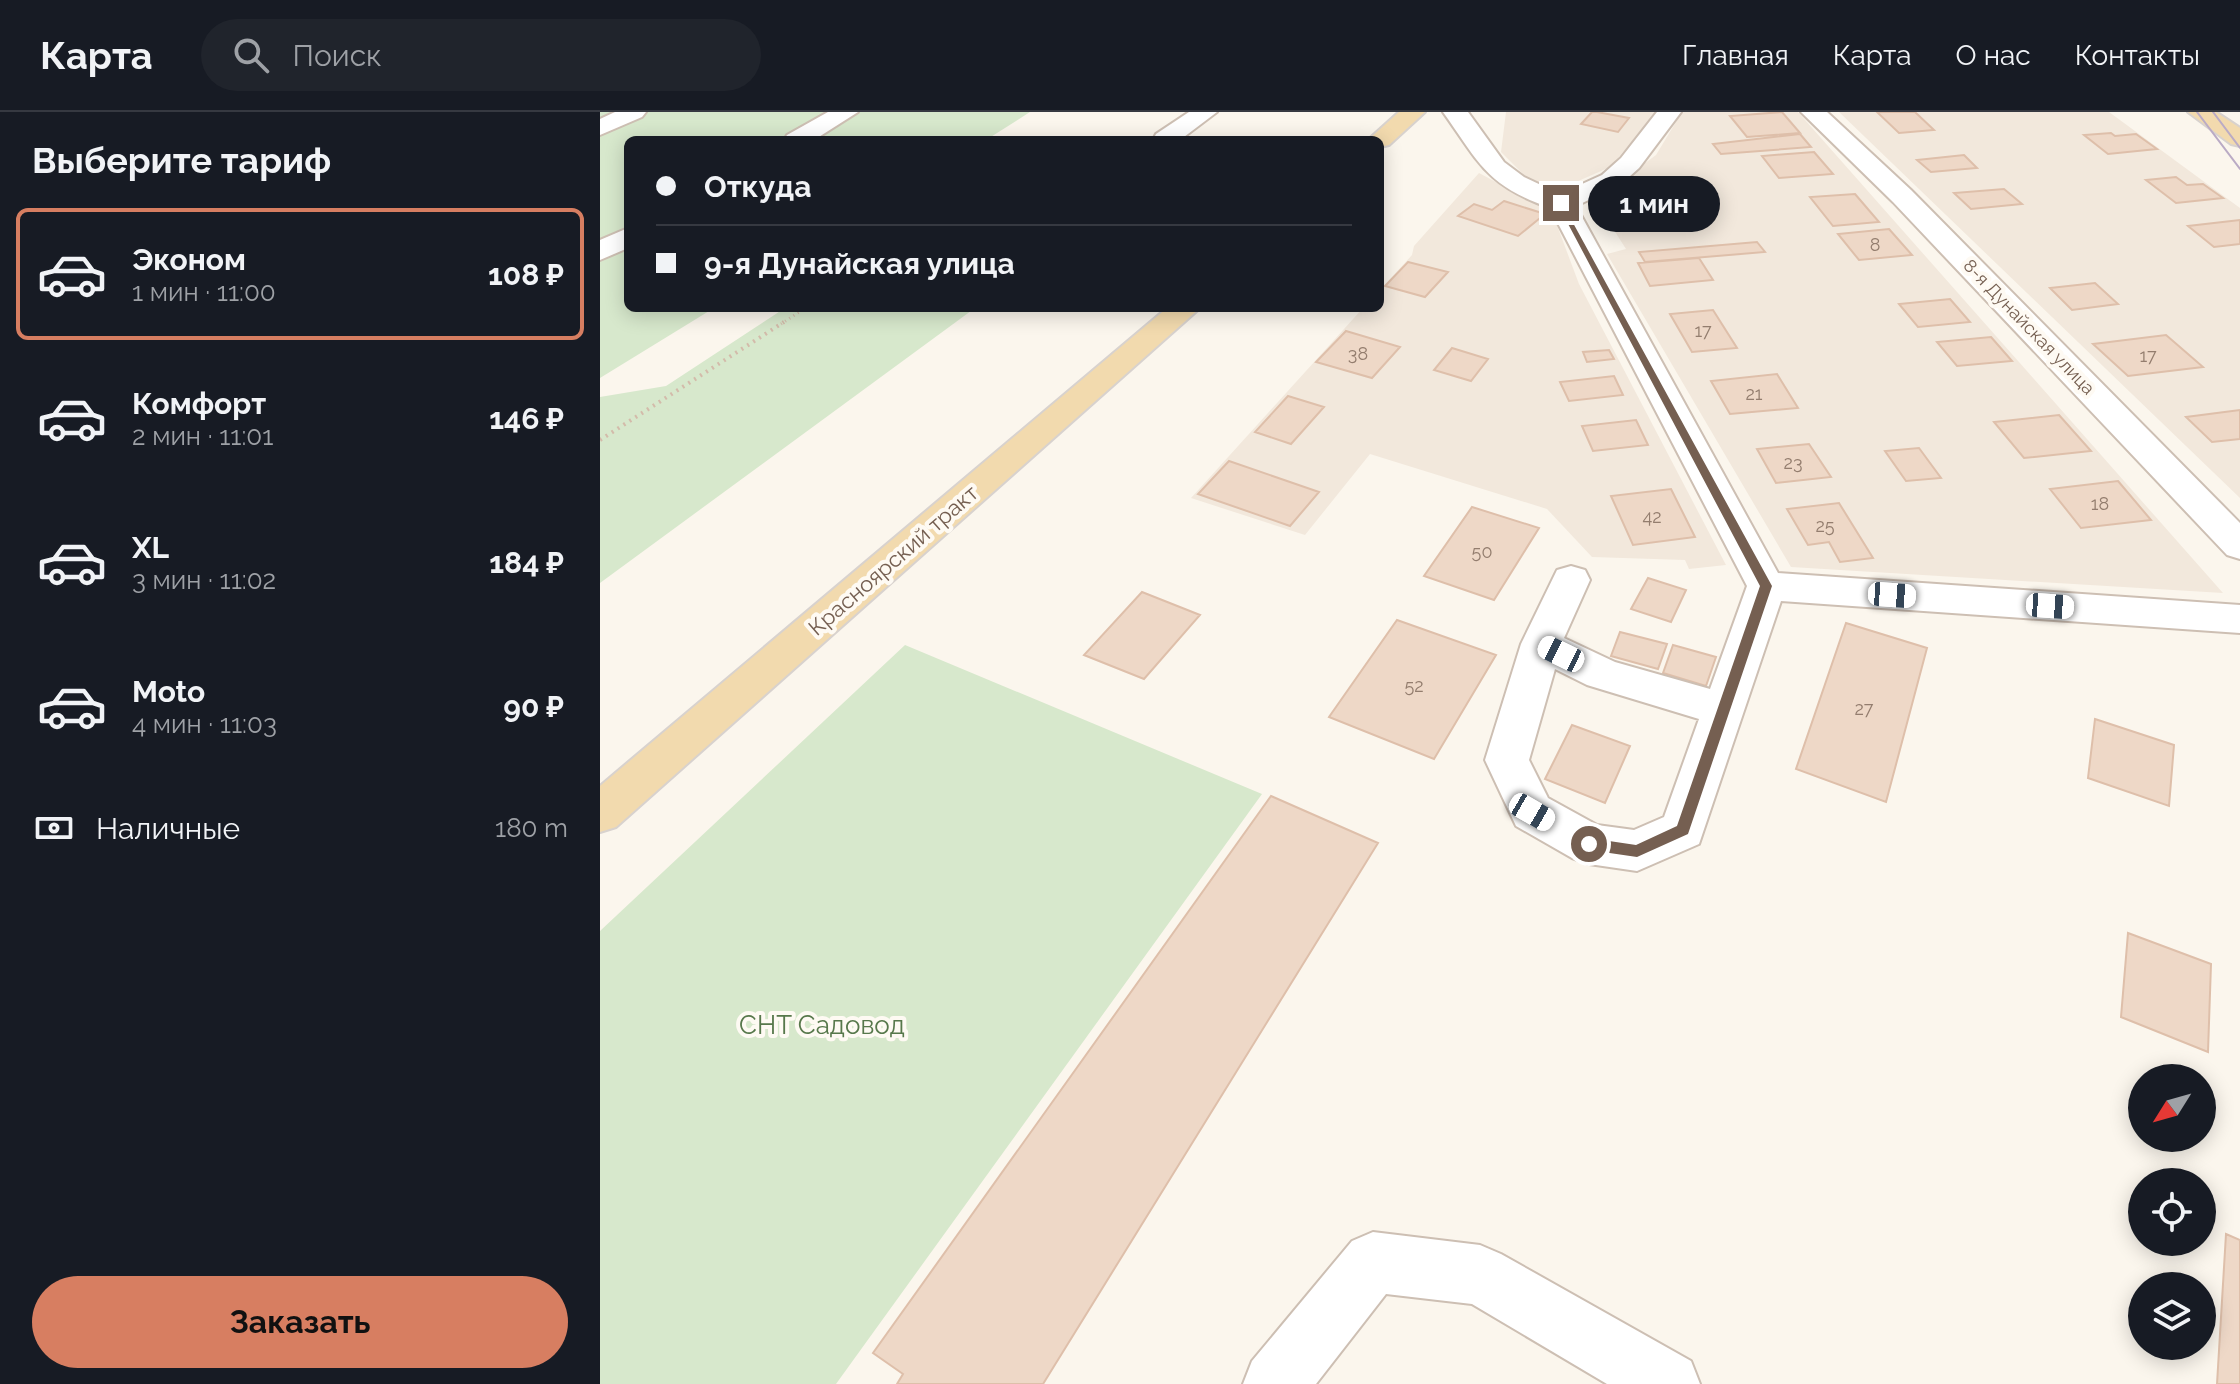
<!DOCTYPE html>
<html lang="ru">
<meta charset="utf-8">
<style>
body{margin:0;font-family:Raleway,sans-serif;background:#20242c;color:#f1f3f6;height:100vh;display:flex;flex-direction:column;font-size:30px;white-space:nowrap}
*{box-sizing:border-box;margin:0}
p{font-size:26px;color:#9ea1a6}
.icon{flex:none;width:44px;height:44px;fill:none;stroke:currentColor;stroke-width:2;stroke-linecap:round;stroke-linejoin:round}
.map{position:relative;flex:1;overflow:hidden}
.panel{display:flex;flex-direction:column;background:#171b24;width:600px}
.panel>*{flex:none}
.top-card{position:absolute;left:24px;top:24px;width:760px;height:176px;border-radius:12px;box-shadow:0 4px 20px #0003;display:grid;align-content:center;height:176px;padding:0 32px;background:#171b24}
.needle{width:52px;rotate:233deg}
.controls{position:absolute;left:1528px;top:952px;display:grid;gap:16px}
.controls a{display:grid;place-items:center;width:88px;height:88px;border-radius:50%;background:#171b24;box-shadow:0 4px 20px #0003;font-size:40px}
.end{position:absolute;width:36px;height:36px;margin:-18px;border:10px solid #755f51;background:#fff;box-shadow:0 0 0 4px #fff}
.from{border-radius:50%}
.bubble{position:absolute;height:56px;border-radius:28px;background:#171b24;box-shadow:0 4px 20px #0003;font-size:26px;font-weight:700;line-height:56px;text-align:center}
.car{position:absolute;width:24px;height:48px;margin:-24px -12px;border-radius:10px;box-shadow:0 0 6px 2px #0007;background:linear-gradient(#fff 24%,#345 0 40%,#fff 0 76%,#345 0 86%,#fff 0)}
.top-card b{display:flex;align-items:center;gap:28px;height:76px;font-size:30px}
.top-card b+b{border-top:2px solid #363941}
.top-card i{width:20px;height:20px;background:#f1f3f6}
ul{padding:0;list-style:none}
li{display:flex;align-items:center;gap:24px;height:132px;margin:0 16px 12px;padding:0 16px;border:4px solid transparent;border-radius:12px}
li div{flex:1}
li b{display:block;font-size:30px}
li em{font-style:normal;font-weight:700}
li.on{border-color:#d77e61}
li>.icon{width:72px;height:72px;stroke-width:1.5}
h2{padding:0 32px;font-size:36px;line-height:96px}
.pay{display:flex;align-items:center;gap:20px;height:88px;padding:0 32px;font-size:30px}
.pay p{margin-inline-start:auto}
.action{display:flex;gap:16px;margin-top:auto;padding:16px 32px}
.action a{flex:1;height:92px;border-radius:48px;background:#d77e61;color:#111;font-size:32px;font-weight:700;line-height:92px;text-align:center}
header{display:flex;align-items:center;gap:48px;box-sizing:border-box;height:112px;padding:0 40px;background:#171b24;border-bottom:2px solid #363941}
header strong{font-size:38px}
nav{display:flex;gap:44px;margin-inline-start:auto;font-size:28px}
.search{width:560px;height:72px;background:#20242c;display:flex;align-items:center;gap:20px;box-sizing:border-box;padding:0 28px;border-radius:44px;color:#9ea1a6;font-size:30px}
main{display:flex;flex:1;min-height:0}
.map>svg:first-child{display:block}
.residential{fill:#f2e8dc}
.green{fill:#d7e8cc}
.building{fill:#eed8c7;stroke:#debfaa;stroke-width:2}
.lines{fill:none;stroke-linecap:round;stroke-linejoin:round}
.minor-casing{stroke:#cdbfb3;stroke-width:4}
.major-casing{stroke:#d8d2ce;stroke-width:4}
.path-far1{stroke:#d3bbaa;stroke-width:3;stroke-dasharray:1 4;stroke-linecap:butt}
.path{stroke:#d3bbaa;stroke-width:4;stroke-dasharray:2 5;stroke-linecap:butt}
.minor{fill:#fff;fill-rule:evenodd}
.major{fill:#f2daae;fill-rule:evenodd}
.tram{stroke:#baabc5;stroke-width:2}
.route{fill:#755f51}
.labels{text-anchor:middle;stroke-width:8;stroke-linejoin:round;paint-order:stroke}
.number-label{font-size:18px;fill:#937d6e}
.far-street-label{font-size:18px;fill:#755f51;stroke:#fefaf3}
.street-label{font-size:22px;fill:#755f51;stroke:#fefaf3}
.near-park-label{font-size:26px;fill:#57784b;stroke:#fefaf3}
</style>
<header>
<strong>Карта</strong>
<div class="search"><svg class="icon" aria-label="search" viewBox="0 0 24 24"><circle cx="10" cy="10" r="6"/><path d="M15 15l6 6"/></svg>Поиск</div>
<nav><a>Главная</a><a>Карта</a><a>О нас</a><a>Контакты</a></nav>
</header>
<main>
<section class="panel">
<h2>Выберите тариф</h2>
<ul>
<li class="on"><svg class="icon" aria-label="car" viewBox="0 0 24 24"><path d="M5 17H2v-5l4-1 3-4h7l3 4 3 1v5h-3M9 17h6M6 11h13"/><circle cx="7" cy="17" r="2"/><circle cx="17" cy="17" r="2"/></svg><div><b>Эконом</b><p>1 мин · 11:00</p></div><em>108 ₽</em></li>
<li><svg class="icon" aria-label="car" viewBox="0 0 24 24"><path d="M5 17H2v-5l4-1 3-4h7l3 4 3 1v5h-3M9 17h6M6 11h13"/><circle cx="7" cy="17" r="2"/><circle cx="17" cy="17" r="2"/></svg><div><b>Комфорт</b><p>2 мин · 11:01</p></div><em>146 ₽</em></li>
<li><svg class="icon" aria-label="car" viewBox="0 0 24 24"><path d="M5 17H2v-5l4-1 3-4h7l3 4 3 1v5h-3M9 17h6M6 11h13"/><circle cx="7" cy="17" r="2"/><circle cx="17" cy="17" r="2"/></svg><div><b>XL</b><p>3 мин · 11:02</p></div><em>184 ₽</em></li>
<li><svg class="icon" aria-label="car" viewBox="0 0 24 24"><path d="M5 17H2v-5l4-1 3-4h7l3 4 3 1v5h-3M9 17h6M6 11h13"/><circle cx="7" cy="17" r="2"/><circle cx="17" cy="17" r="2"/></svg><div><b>Moto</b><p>4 мин · 11:03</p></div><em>90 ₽</em></li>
</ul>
<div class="pay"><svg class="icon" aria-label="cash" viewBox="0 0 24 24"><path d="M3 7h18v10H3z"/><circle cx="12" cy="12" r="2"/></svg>Наличные<p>180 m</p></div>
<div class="action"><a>Заказать</a></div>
</section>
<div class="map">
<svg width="1640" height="1272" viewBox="0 0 1640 1272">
<rect width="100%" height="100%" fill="#fbf6ed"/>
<path class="residential" d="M906,0H1058L1010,55L967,74L930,69L901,40Z
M1082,0H1198L1623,481L1191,455L1007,142L1026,137L1005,104L1010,86L1029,63L1056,43Z
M1239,0H1509L1640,96V386Z
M879,61L952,100L979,172L1126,453L1089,457L1085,448L992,445L947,397L770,342L705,423L591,386L763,196H780V178L812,143L814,134Z"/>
<path class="green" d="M0,0H430L386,28H28V196H114L0,266Z
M185,196H375L0,471V285L66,274Z
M305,533L662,682L236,1272H0V819Z"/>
<path class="building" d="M992,0H997L1029,6L1018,20L981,12Z
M1182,0L1200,21L1147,25L1130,4Z
M1277,0H1315L1334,18L1299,21Z
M1511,21L1515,24L1536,22L1557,37L1508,42L1484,23Z
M1200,22L1211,35L1121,42L1113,32Z
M1214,40L1233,62L1179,66L1162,44Z
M1364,43L1377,56L1331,60L1317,48Z
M1576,65L1587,73L1603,72L1623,86L1576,91L1546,68Z
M1085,76L1094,90L1061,93L1052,78Z
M1404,77L1422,92L1371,97L1354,81Z
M1044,80L1052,92L1024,95L1017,82Z
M1255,82L1279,110L1233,114L1210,85Z
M904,89L945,102L918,124L858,104L874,92L892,98Z
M1640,108V132L1614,135L1588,114Z
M1289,117L1312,143L1259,148L1238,122Z
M1157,130L1165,140L1045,150L1039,140Z
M1099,146L1113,168L1050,174L1038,151Z
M808,150L848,160L825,185L785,174Z
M1495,171L1518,192L1472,198L1450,176Z
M1350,187L1370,210L1318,215L1299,192Z
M1113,198L1137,236L1092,240L1070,202Z
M746,219L800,235L772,266L716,250Z
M1566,223L1603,255L1528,264L1493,232Z
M1391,225L1412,249L1357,254L1337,230Z
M852,236L888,247L871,269L834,258Z
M1009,238L1014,247L987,250L983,240Z
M1177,262L1198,296L1130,302L1111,269Z
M1014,264L1023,283L969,289L960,270Z
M688,284L724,295L691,332L655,320Z
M1640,298V327L1612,330L1586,305Z
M1459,303L1491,339L1424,346L1394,310Z
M1036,308L1048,333L993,339L982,314Z
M1209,332L1231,365L1176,371L1157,337Z
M1319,336L1341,366L1306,369L1285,339Z
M629,349L719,380L690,414L598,382Z
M1518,369L1551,408L1481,416L1450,377Z
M1071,377L1095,425L1033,433L1011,384Z
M1239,391L1273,446L1240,450L1229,430L1208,433L1187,397Z
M872,395L939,416L894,488L824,464Z
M1048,466L1086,478L1071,510L1031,497Z
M542,480L600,503L544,567L484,543Z
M797,508L896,543L834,647L729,605Z
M1246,511L1327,536L1286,690L1196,657Z
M1020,520L1067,532L1058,557L1011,544Z
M1073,533L1116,545L1106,574L1063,561Z
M1495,607L1574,633L1569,694L1488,666Z
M972,613L1030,634L1005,691L945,667Z
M671,684L778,731L443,1272H297L303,1262L273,1241Z
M1528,821L1611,852L1608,940L1521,905Z
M1626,1122L1640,1128V1272H1617Z"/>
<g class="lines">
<defs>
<path id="minor" d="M15,0H46L42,5L0,23V7Z
M228,0H258L214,28H184L187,23Z
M589,0H617L580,28H553L556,22Z
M843,0H868L904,50L924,65L960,82L1002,63L1021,46L1057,0H1081L1039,56L1020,73L976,94L1178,461L1640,493V521L1181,489L1099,732L1037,759L989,752L972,746L916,714L885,648L921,532L957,458L971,454L985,458L990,468L964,526L1015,550L1110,577L1147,474L950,96C886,73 880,52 843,0ZM955,557L987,573L1099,607L1064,705L1034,718L997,713L948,686L929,648Z
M1201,0H1227L1311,78L1640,411V447L1627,443L1293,90Z
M28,116V136L0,148V128Z
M773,1120L880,1133L901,1142L1091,1249L1100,1272H1007L872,1192L786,1182L716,1272H643L652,1249L752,1129Z"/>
<path id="major" d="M799,0H825L789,33L780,35V28H768Z
M1588,0H1616L1640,16V34L1631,32Z
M567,196H600L16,715L0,720V674Z"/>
</defs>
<use href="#minor" class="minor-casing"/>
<use href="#major" class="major-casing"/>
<path class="path-far1" d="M181,212L205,196"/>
<path class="path" d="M0,328L184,210"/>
<use href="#minor" class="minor"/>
<use href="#major" class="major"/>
<path class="tram" d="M1597,0L1640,57
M1613,0L1640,36"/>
</g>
<path class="route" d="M961,89L1172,474L1088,722L1037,745L989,738L982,732L989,726L1036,733L1077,714L1160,474L957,91Z"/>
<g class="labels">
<g class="number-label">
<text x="1275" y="139">8</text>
<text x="1103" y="225">17</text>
<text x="758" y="248">38</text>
<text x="1548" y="250">17</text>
<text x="1154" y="288">21</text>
<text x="1193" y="357">23</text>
<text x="1500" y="398">18</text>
<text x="1052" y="411">42</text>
<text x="1225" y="420">25</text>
<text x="882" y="446">50</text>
<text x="814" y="580">52</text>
<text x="1264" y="603">27</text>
</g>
<g class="far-street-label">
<text transform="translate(1429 215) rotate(46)" y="6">8-я Дунайская улица</text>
</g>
<g class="street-label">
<text transform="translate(293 448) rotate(-41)" y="8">Красноярский тракт</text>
</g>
<g class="near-park-label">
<text x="222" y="922">СНТ Садовод</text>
</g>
</g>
</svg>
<div class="controls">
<a><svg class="needle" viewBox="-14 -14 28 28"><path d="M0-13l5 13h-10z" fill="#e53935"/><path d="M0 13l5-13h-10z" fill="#9ea1a6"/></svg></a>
<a><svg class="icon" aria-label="locate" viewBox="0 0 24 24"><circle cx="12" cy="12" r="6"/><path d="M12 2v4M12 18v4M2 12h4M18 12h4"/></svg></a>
<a><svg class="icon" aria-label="layers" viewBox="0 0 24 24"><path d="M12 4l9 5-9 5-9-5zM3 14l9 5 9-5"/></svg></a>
</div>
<i class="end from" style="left:989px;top:732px"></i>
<i class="end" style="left:961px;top:91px"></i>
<div class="bubble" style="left:988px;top:64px;width:132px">1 мин</div>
<i class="car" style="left:1292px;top:483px;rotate:94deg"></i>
<i class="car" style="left:1450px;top:494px;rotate:94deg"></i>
<i class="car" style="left:961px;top:542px;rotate:296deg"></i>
<i class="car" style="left:932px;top:700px;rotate:120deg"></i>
<div class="top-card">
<b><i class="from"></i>Откуда</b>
<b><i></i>9-я Дунайская улица</b>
</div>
</div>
</main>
